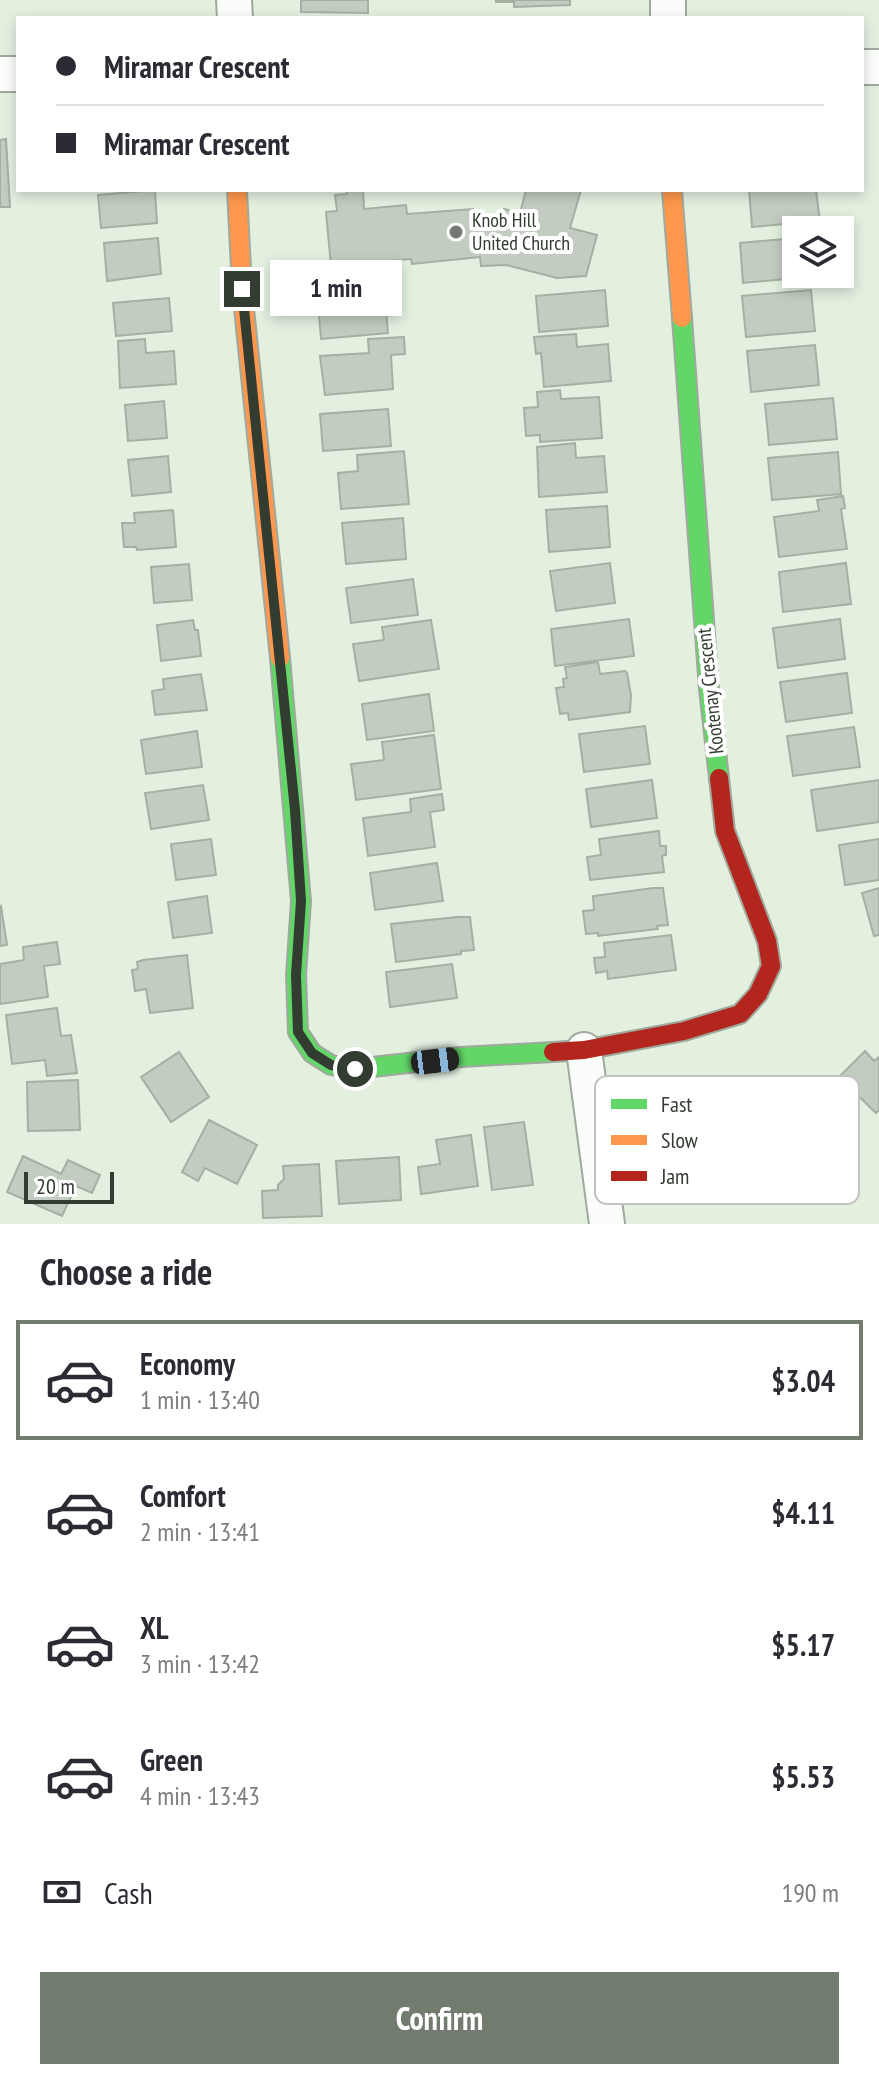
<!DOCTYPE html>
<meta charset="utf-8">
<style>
body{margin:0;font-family:"PT Sans Narrow",sans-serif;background:#f7f7f7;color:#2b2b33;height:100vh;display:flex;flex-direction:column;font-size:30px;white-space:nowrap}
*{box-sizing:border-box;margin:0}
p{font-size:26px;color:#7c7c81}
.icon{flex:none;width:44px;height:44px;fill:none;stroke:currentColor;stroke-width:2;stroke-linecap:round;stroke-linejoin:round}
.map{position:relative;height:1224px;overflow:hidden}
.drawer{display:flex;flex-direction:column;background:#fff;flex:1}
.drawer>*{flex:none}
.top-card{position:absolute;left:16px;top:16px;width:848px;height:176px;border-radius:0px;box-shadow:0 4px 12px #0003;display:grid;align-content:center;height:176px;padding:0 40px;background:#fff}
.tools{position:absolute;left:782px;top:216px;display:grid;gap:16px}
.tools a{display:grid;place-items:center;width:72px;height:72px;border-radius:0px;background:#fff;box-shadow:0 4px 12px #0003;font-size:40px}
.scale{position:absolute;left:24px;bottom:20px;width:90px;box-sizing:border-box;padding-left:8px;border:4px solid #333c31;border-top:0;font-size:22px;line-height:28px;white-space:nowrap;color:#333c31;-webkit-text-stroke:6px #fff;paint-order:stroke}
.end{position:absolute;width:36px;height:36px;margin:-18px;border:10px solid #333c31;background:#fff;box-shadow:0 0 0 4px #fff}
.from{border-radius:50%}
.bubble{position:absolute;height:56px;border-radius:0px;background:#fff;box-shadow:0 4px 12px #0003;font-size:26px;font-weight:700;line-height:56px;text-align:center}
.car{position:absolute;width:24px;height:48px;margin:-24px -12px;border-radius:10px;box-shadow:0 0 6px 2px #0007;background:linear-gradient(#222 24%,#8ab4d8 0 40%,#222 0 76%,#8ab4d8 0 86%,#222 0)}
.top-card b{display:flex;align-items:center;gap:28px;height:76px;font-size:30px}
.top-card b+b{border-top:2px solid #e1e1e2}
.top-card i{width:20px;height:20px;background:#2b2b33}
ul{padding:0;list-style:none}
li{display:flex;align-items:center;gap:24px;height:120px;margin:0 16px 12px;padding:0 24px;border:4px solid transparent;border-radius:0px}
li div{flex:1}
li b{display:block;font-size:30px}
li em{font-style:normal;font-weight:700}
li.selected{border-color:#717b6e}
li>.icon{width:72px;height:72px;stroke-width:1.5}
h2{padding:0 40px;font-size:36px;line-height:96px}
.pay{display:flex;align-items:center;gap:20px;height:88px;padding:0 40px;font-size:30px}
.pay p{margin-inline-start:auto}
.cta{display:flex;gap:16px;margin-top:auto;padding:16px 40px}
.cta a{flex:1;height:92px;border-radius:0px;background:#717b6e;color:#fff;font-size:32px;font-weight:700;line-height:92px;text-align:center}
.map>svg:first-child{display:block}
.building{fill:#c2ccc0;stroke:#a5afa2;stroke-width:2}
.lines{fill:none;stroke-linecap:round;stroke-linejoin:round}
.street-casing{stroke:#9fa99d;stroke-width:38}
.fast-casing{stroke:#9fa99d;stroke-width:22}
.slow-casing{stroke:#9fa99d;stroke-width:22}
.jam-casing{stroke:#9fa99d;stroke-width:22}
.street{stroke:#fbfdfa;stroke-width:34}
.fast{stroke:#63d668;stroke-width:18}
.slow{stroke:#ff974d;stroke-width:18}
.jam{stroke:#b3261e;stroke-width:18}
.route{stroke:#333c31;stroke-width:10}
.poi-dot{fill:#717b6e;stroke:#fff;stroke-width:3}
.labels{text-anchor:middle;stroke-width:8;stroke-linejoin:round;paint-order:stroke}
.poi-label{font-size:20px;fill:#333c31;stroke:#fff;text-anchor:start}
.street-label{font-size:20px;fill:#333c31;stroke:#fff}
.key{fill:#fff;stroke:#c2c4c1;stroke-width:2}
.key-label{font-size:22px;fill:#333c31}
</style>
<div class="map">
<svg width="879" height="1224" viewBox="0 0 879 1224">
<rect width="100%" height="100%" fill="#e3f0e0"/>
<path class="building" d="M301,0H368V13L301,12Z
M496,0H570V5L514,7V2H496Z
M6,139L10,207H0V140Z
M155,190L157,223L101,228L98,195Z
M346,190H363L364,209L406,205L407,214L473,209V214L480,213L481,216L503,214L504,209L520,213L526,190H581L570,228L597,235L586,276L557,278L506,265L481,266L480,257L412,264L411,259L331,266L326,212L337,211L335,195L347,194Z
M749,190H816L820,221L752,227Z
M158,238L161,274L107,281L104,243Z
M796,238V274H810V277L743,283L740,243Z
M605,290L608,326L539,332L536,296Z
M811,290L815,331L746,337L742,296Z
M385,297L388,333L321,339L318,303Z
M169,298L172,331L116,336L113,303Z
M576,334L577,347L608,344L611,381L544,387L541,353L536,354L534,337Z
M404,337L405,354L391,355L393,389L325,395L320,356L369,353L368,339Z
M145,339L146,353L174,351L176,384L120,388L118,341Z
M815,345L819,385L751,392L747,351Z
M560,390L561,399L599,397L602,438L540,442V435L526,436L524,408L538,407L537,392Z
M833,398L837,439L769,445L765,404Z
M164,401L167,438L128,441L125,405Z
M388,409L391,446L323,451L320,414Z
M575,443L576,458L604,456L607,492L539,497L537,447Z
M404,451L409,504L341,509L338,473L358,471L357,455Z
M838,452L841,494L772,500L768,458Z
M168,456L171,492L132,496L128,460Z
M843,496L845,508L841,509L847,549L779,557L774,517L819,511L817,500Z
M607,506L610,547L549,552L546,510Z
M173,510L176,547L137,550L136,547H124L122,523H135L134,513Z
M403,518L406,559L346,564L342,523Z
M610,563L615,603L556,611L550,571Z
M846,563L851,604L783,612L779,572Z
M189,564L192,600L154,603L151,567Z
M413,579L418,615L351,623L346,588Z
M629,619L634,656L555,666L551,629Z
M840,619L845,659L778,668L773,628Z
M193,620L195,630H198L201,656L161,661L157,625Z
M431,620L439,669L359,681L353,644L384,640L382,627Z
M598,662L600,674L625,671L627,673L631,695L630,712L569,720L568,713L560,714L556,688L564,687L563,679L567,678L565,667Z
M847,673L852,713L786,722L780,682Z
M201,674L207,710L155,715L152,691L164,689L163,679Z
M429,694L434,731L367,740L362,704Z
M645,726L650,764L584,772L579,734Z
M854,727L860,767L793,776L787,736Z
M197,731L202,767L146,774L141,740Z
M434,735L441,789L356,800L351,764L384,760L382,742Z
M652,780L657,818L591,827L586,789Z
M879,780V822L817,831L811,790Z
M203,785L209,820L151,829L145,793Z
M442,794L444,810L430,812L435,847L368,856L363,818L411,812L410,799Z
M659,831L660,846H666V855L662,856L664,872L590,880L587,857L601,855L599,839Z
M211,839L216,875L176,880L171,844Z
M879,839V880L845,885L839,845Z
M437,863L443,901L375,910L370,873Z
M653,888H663L668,925L657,926L658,929L598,936V933L586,934L583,911L594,910L593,896Z
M879,888V935L874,936L862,893Z
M207,896L212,933L173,938L168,902Z
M1,906L7,945L0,946V907Z
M457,917H470L474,950L461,951V954L396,962L391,924Z
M671,935L676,970L608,979L607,971L596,973L594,958L605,957L604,943Z
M57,942L60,964L44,966L48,997L0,1004V964L24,960L23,947Z
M187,955L193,1008L150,1013L146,989L135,991L132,970L138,969L137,962L143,960Z
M452,964L457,998L390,1007L386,972Z
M57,1008L61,1036L71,1035L77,1073L47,1076L45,1060L12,1064L6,1015Z
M865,1051L874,1061L879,1057V1110L876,1113L839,1077Z
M179,1052L209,1097L171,1122L141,1077Z
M78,1080L80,1130L28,1131L27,1082Z
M209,1120L257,1145L237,1184L205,1168L198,1181L182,1172Z
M524,1122L533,1185L492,1190L484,1127Z
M471,1135L478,1186L421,1194L418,1167L440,1164L436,1140Z
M23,1156L61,1174L68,1160L100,1175L92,1193L76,1186L62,1216L7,1192Z
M399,1157L401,1200L339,1204L336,1161Z
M319,1164L322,1216L263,1218L262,1191L278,1190V1185L284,1179L283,1166Z"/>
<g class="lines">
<defs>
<path id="street" d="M234,0L235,18
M668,18V0
M862,67H879
M0,74H18
M584,1050L607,1224"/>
<path id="fast" d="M682,318L709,689L719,778
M280,658L301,901L296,975L298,1032L312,1053L331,1065L355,1069L461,1057L553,1052"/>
<path id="slow" d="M237,190L242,289L280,658
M672,190L682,318"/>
<path id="jam" d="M553,1052L584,1050L684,1031L740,1014L758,994L771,966L767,941L725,831L719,778"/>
</defs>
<use href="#street" class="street-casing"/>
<use href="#fast" class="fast-casing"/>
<use href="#slow" class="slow-casing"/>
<use href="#jam" class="jam-casing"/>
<use href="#street" class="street"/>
<use href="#fast" class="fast"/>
<use href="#slow" class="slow"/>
<use href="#jam" class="jam"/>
</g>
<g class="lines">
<path class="route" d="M242,289L295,810L301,901L296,975L298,1032L312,1053L331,1065L355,1069"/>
</g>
<circle class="poi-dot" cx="456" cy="232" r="8"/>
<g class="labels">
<g class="poi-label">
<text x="472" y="227">Knob Hill<tspan x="472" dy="23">United Church</tspan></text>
</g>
<g class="street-label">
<text transform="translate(710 691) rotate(-96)" y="7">Kootenay Crescent</text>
</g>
</g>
<rect x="595" y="1076" width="264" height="128" rx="12" class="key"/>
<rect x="611" y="1099" width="36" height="10" fill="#63d668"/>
<rect x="611" y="1135" width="36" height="10" fill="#ff974d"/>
<rect x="611" y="1171" width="36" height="10" fill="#b3261e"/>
<g class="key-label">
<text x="661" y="1112">Fast</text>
<text x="661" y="1148">Slow</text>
<text x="661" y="1184">Jam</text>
</g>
</svg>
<div class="tools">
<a><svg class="icon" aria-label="layers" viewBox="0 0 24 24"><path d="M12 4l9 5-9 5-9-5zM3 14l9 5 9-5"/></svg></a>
</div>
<div class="scale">20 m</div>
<i class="end from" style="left:355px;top:1069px"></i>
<i class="end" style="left:242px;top:289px"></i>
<div class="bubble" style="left:270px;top:260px;width:132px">1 min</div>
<i class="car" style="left:435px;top:1061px;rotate:83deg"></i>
<div class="top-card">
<b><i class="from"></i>Miramar Crescent</b>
<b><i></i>Miramar Crescent</b>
</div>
</div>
<section class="drawer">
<h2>Choose a ride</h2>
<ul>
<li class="selected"><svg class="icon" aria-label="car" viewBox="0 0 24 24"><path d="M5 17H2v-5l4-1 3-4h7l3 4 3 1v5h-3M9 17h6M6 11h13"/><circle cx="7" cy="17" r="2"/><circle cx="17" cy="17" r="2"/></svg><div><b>Economy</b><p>1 min · 13:40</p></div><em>$3.04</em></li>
<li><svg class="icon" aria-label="car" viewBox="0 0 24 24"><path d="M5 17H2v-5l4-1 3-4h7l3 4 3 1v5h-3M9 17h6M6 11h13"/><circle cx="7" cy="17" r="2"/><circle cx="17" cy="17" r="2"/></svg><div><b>Comfort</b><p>2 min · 13:41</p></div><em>$4.11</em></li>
<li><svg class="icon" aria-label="car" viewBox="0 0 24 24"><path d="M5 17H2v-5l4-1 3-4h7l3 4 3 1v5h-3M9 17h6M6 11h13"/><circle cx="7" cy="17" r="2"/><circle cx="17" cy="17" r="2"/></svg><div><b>XL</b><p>3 min · 13:42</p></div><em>$5.17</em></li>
<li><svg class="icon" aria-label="car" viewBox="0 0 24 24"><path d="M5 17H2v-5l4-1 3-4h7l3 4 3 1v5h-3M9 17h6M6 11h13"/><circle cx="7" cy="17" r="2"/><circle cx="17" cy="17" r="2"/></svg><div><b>Green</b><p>4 min · 13:43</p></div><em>$5.53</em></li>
</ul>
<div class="pay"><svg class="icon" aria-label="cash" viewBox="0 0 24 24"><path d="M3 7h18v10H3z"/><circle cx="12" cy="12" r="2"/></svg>Cash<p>190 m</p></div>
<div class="cta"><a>Confirm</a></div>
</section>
